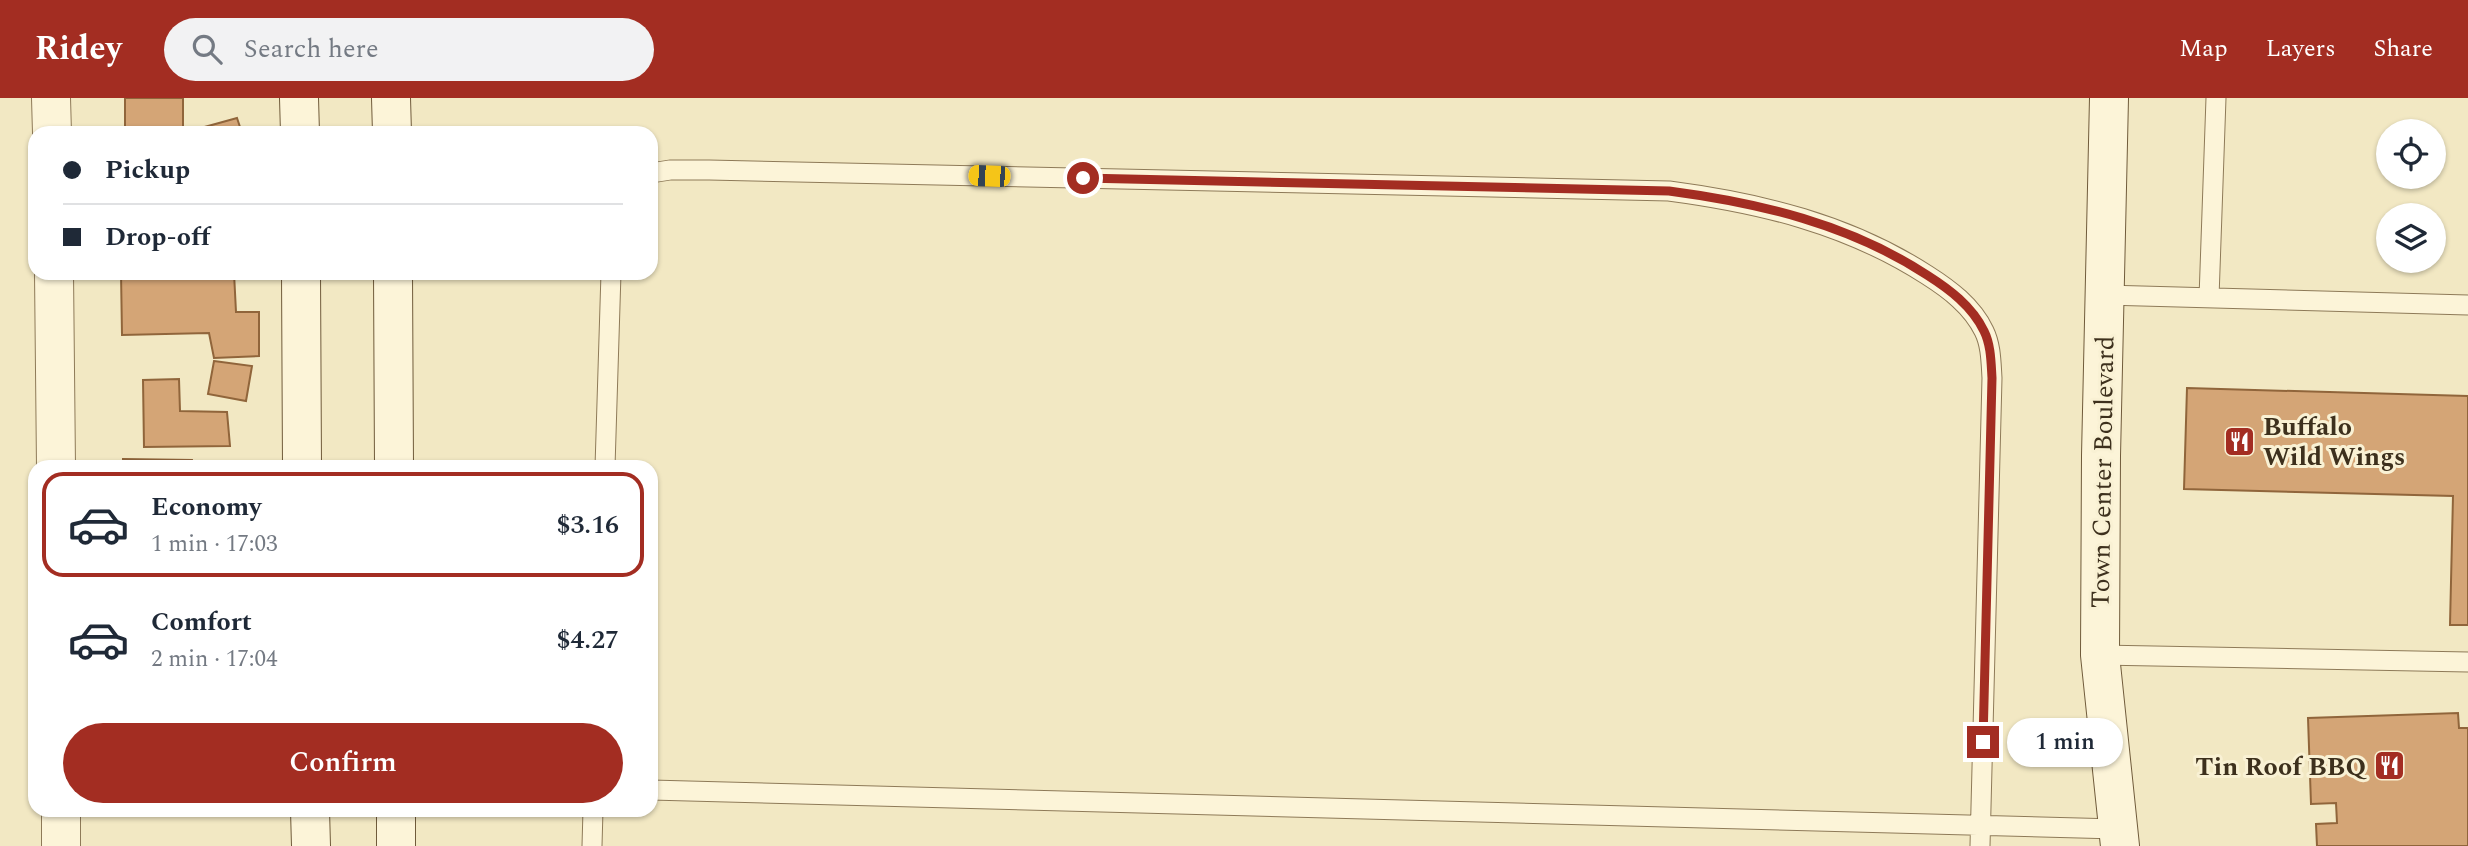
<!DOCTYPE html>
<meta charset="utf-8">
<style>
body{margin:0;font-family:Spectral,serif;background:#f2f2f3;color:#1f2937;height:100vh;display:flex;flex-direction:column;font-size:26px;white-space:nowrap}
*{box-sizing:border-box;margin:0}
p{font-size:23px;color:#747a83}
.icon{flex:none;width:38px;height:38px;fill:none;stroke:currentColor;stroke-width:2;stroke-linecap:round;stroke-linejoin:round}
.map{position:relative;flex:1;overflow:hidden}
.drawer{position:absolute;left:28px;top:362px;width:630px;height:357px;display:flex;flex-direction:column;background:#fff;border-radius:21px;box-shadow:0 2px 5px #0004}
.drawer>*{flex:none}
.top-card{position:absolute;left:28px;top:28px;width:630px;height:154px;border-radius:21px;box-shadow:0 2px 5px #0004;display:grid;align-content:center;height:154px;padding:0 35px;background:#fff}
.controls{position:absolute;left:2376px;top:21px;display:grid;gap:14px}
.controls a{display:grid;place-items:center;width:70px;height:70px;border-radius:50%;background:#fff;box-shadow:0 2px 5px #0004;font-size:35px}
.end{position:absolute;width:32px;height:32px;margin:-16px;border:9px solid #a32d22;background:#fff;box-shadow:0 0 0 4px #fff}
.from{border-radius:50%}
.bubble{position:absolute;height:49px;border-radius:24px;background:#fff;box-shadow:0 2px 5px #0004;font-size:23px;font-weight:600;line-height:49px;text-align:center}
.car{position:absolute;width:21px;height:42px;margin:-21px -10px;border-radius:9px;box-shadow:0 0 5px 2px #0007;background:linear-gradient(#f5c518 24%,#345 0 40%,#f5c518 0 76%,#345 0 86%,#f5c518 0)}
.top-card b{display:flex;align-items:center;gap:24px;height:66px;font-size:26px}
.top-card b+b{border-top:2px solid #e0e1e3}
.top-card i{width:18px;height:18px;background:#1f2937}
ul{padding:12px 0 0;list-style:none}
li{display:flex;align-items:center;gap:21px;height:105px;margin:0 14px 10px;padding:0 21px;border:4px solid transparent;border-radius:21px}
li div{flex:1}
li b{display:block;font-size:26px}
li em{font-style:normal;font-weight:600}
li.current{border-color:#a32d22}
li>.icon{width:63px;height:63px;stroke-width:1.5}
.action{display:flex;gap:14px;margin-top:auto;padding:14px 35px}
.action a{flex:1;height:80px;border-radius:42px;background:#a32d22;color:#fff;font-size:28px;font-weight:600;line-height:80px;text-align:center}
header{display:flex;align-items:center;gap:42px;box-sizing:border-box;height:98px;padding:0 35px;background:#a32d22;color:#fff}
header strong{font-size:33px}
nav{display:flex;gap:38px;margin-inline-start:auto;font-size:24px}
.search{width:490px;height:63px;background:#f2f2f3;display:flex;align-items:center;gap:18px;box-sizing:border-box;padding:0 24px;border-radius:38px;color:#747a83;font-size:26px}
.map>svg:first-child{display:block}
.building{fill:#d4a576;stroke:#90653b;stroke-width:2}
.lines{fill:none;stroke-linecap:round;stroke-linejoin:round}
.lane-casing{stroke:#8e7a58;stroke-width:21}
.street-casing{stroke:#8e7a58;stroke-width:40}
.secondary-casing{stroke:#705b3b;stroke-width:40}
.lane{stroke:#fcf4d8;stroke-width:19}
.street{stroke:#fcf4d8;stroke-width:38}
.secondary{stroke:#fcf4d8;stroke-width:38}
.route{stroke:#a32d22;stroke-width:9}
.labels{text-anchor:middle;stroke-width:6;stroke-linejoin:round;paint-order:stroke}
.poi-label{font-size:26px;font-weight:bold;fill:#3d301d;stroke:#f9f1d4;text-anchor:start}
.street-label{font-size:26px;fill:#3d301d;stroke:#f9f1d4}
</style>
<header>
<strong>Ridey</strong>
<div class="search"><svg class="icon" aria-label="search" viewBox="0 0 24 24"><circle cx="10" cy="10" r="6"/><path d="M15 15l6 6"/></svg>Search here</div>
<nav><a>Map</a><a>Layers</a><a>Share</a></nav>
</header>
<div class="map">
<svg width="2468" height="748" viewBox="0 0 2468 748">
<rect width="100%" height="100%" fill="#f2e8c3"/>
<path class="building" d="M125,0H183V35H125Z
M237,20L242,35H203L201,30Z
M121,175H234L236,214H259V258L214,260L209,235L122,237Z
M214,263L252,268L246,303L208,296Z
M179,281L180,313L227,314L230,348L144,349L143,282Z
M2187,290L2468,298V527H2450L2453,398L2184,391Z
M123,361L192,362L193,369H123Z
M2458,615L2459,630H2468V748H2317L2316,726L2337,725L2336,705L2311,706L2308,620Z"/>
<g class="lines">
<defs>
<path id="lane" d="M651,75L670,72H709L1669,93C1760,105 1848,126 1927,177C1949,191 1972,208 1984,233C1991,247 1991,264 1992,280L1980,748
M2105,197L2468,207
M2209,200L2216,0
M605,369L611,175
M2100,557L2468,564
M651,692L2117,731
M592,748L593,712"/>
<path id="street" d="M51,0L52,35
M54,175L56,369
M61,712V748"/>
<path id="secondary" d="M299,0L300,35
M391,0L392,35
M2109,0L2101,358L2100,557L2120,748
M301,175L302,369
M393,175L394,369
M310,712L311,748
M396,712V748"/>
</defs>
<use href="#lane" class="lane-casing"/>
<use href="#street" class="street-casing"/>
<use href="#secondary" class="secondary-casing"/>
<use href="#lane" class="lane"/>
<use href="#street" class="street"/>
<use href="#secondary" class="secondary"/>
</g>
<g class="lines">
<path class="route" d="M1083,80L1669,93C1760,105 1849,126 1927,177C1949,191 1972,208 1984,233C1991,247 1991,264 1992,280L1983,644"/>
</g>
<defs>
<symbol id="restaurant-square" viewBox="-11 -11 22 22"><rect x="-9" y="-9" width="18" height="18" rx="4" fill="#a32d22" stroke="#f9f1d4"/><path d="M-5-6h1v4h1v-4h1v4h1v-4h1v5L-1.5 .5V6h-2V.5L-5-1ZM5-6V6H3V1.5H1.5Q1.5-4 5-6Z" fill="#fff"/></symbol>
</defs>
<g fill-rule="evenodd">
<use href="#restaurant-square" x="2222" y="326" width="35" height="35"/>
<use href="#restaurant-square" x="2372" y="650" width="35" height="35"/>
</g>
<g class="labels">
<g class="poi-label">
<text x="2263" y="337">Buffalo<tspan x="2263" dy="30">Wild Wings</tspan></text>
<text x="2366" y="677" text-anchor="end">Tin Roof BBQ</text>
</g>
<g class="street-label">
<text transform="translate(2102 374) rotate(-89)" y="9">Town Center Boulevard</text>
</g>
</g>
</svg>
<div class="controls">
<a><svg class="icon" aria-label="locate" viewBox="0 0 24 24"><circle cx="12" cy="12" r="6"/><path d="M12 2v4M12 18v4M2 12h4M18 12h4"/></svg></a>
<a><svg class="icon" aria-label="layers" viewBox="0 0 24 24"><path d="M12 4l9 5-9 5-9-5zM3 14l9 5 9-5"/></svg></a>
</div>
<i class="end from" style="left:1083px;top:80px"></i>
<i class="end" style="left:1983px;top:644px"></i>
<div class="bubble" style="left:2007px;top:620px;width:116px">1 min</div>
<i class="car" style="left:989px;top:78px;rotate:272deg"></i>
<div class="top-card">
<b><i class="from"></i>Pickup</b>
<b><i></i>Drop-off</b>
</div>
<section class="drawer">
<ul>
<li class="current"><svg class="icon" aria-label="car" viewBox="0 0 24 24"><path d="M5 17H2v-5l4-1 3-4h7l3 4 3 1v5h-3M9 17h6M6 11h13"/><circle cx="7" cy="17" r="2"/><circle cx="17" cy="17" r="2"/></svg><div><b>Economy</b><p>1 min · 17:03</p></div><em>$3.16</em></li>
<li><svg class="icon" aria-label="car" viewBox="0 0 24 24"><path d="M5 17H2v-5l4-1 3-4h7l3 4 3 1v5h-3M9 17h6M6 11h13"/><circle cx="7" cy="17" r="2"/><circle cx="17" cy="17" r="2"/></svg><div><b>Comfort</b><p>2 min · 17:04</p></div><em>$4.27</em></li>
</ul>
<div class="action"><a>Confirm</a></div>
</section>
</div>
